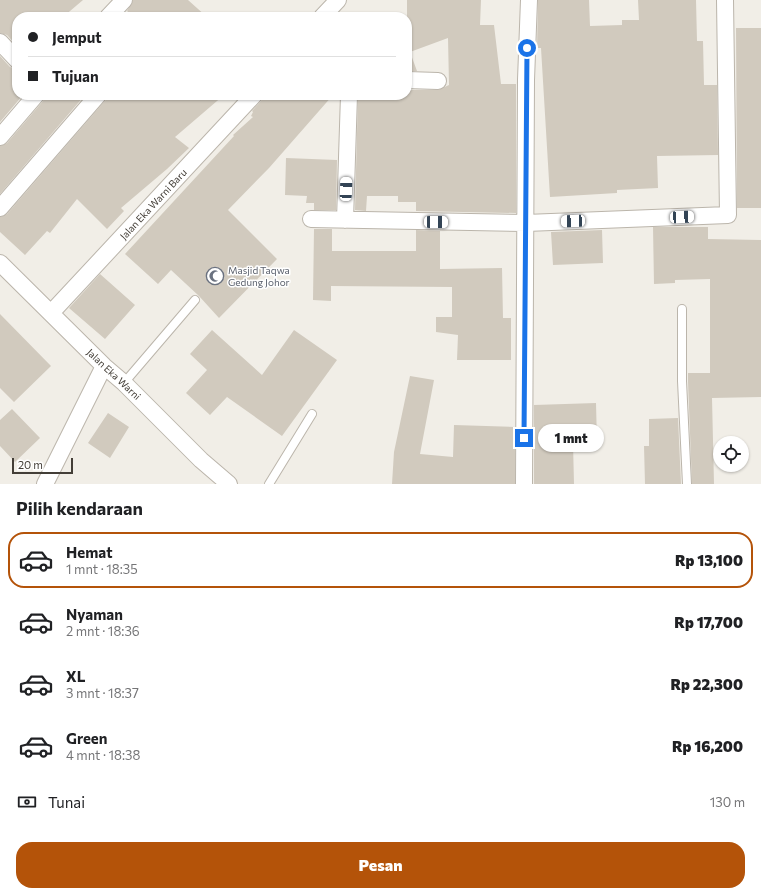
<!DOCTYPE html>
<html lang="id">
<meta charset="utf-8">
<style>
body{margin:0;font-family:Commissioner,sans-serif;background:#f2f2f2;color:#202124;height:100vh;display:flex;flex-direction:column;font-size:15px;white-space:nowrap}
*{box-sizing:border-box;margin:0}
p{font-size:13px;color:#757577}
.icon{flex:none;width:22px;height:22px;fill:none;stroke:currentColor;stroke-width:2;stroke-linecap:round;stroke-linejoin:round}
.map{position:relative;height:484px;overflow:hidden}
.panel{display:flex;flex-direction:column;background:#fff;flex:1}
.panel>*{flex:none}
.guide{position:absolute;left:12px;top:12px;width:400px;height:88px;border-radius:16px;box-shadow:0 1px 3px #0004;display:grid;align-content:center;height:88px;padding:0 16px;background:#fff}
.controls{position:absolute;left:713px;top:436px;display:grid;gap:8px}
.controls a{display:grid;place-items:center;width:36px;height:36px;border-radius:50%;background:#fff;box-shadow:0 1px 3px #0004;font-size:20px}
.scale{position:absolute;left:12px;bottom:10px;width:61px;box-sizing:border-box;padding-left:4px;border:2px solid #433e37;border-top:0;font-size:11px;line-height:14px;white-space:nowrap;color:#433e37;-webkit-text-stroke:3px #fff;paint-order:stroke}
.end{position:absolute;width:18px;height:18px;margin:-9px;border:5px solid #1a73e8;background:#fff;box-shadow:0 0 0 2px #fff}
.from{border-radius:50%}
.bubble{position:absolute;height:28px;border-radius:14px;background:#fff;box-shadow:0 1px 3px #0004;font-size:13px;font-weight:800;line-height:28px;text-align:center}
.car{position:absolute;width:12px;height:24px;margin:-12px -6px;border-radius:5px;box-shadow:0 0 3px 1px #0007;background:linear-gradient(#fff 24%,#345 0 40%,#fff 0 76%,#345 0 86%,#fff 0)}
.guide b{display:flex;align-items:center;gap:14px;height:38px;font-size:15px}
.guide b+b{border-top:1px solid #e0e0e0}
.guide i{width:10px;height:10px;background:#202124}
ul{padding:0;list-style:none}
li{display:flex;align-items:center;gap:12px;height:56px;margin:0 8px 6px;padding:0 8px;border:2px solid transparent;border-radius:16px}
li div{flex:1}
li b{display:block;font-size:15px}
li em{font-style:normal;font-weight:800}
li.active{border-color:#b45309}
li>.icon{width:36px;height:36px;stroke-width:1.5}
h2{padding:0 16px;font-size:18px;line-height:48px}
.pay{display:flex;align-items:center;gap:10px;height:44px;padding:0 16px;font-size:15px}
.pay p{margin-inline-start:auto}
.cta{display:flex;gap:8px;margin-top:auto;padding:8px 16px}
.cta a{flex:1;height:46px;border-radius:16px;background:#b45309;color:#fff;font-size:16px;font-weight:800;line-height:46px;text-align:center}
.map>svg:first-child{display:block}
.building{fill:#d1cabe}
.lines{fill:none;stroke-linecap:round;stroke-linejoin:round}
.lane-casing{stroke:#bbb5ab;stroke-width:10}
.street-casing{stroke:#bbb5ab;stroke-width:18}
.lane{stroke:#fff;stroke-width:8}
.street{stroke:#fff;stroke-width:16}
.route{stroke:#1a73e8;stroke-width:5}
.labels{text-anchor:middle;stroke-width:3;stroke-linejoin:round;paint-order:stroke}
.street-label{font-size:10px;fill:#433e37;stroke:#fff}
.worship-label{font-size:10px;fill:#5b616d;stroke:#fff;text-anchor:start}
</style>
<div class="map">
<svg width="761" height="484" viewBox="0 0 761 484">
<rect width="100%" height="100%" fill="#f1eee7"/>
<path class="building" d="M0,0H83L63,17H17V46L7,35L0,33Z
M133,0H188L207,17H134L127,11Z
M407,0H481L480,25H494L501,84H516V213L416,211V202H398V196H367L366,211L355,210L358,95H407V90H438L449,85L448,38L410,52L417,71H407Z
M538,0H589L590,26L622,25V20H639L638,0H696L697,41H703L704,85H717L718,155L657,156L658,188L617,190V193L550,197L541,48H537Z
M736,28H761V208H737Z
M0,56L10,67L17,69V95H23L0,122Z
M45,95H85L0,194V146L7,143L43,101Z
M110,95H224L175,137L189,148L167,169L121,208L124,211L107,229L77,199L50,233L47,231L25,255L0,232V217L7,214Z
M263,95H333L269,168L228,210L277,259L219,318L199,296L171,270L158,284L125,254L234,136L233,135L253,117L251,116L253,112L252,111L261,101Z
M286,158L337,160L336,210H314V203H306L307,196L285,195Z
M653,227H708V239L761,240V397L712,398L714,484H692L688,382V373H710V279L675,280V283L654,284Z
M314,229H332V251H416V230L440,231V269L502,268L503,318H511V360H457L458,335L436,332V317H452V287L331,286V301L313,300Z
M602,230L603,263L553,265L551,232Z
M100,274L135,305L105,339L69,308Z
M0,314L51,366L14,402L0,388Z
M212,330L262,375L294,330L337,360L282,436L227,397L210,415L186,393L207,370L190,354Z
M410,376L434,380L420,454L453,457L454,425L515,427V484H392L394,452Z
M596,403L597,442L573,443L574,484H534V405Z
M12,409L40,438L15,462L0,446V420Z
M108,413L129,427L110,458L88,443Z
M678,418L681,484H645L644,446H649V419Z"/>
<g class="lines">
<defs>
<path id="lane" d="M682,309V381L687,484
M124,383L195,300
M269,484L312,414"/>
<path id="street" d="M108,17L124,0
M322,17L338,0
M0,42L17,60
M407,80L438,81
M0,137L36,95
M0,208L98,95
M311,219L526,223L728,215L725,0
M345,220L349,95
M0,263L104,366L124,383L201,460L229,484
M51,313L254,95
M45,484L104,366
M524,484L526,80L529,0"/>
</defs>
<use href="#lane" class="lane-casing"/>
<use href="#street" class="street-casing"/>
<use href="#lane" class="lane"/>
<use href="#street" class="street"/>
</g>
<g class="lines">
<path class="route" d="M524,438L527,48"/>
</g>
<defs>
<symbol id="mosque-ring" viewBox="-11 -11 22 22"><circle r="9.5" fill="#fff" stroke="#6b7280" stroke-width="1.5"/><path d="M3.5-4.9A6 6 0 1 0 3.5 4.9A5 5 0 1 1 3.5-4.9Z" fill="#6b7280"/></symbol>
</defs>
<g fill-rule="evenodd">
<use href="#mosque-ring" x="205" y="266" width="20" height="20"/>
</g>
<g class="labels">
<g class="street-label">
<text transform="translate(153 204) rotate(-47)" y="4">Jalan Eka Warni Baru</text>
<text transform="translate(114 374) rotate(43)" y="4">Jalan Eka Warni</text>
</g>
<g class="worship-label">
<text x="228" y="274">Masjid Taqwa<tspan x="228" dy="12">Gedung Johor</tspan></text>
</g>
</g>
</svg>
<div class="controls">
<a><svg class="icon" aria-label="locate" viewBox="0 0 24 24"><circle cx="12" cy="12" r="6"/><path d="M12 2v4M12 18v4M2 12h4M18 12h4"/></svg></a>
</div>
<div class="scale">20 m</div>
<i class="end from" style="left:527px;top:48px"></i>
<i class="end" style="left:524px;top:438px"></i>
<div class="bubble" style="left:538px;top:424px;width:66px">1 mnt</div>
<i class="car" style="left:346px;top:189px;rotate:2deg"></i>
<i class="car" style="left:682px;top:217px;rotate:87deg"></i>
<i class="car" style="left:573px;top:221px;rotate:268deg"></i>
<i class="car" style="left:436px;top:222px;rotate:91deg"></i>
<div class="guide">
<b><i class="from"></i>Jemput</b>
<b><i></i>Tujuan</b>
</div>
</div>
<section class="panel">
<h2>Pilih kendaraan</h2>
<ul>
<li class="active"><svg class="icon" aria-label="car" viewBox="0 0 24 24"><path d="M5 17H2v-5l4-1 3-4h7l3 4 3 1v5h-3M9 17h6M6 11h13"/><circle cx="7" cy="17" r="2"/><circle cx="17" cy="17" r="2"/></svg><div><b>Hemat</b><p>1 mnt · 18:35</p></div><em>Rp 13,100</em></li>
<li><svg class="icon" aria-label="car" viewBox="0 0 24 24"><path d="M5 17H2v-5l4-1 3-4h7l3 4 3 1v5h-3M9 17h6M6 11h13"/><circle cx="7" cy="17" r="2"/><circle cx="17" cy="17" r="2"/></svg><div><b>Nyaman</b><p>2 mnt · 18:36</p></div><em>Rp 17,700</em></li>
<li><svg class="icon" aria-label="car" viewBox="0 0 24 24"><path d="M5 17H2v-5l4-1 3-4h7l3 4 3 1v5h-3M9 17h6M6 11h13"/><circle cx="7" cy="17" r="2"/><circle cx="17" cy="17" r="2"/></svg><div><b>XL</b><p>3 mnt · 18:37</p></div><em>Rp 22,300</em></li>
<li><svg class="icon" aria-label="car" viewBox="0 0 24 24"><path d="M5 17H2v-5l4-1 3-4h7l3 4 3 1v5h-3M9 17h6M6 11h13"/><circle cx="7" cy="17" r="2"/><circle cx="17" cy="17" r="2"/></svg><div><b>Green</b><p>4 mnt · 18:38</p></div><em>Rp 16,200</em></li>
</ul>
<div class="pay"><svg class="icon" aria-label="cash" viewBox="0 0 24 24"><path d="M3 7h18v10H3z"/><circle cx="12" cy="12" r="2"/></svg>Tunai<p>130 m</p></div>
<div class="cta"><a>Pesan</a></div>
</section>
